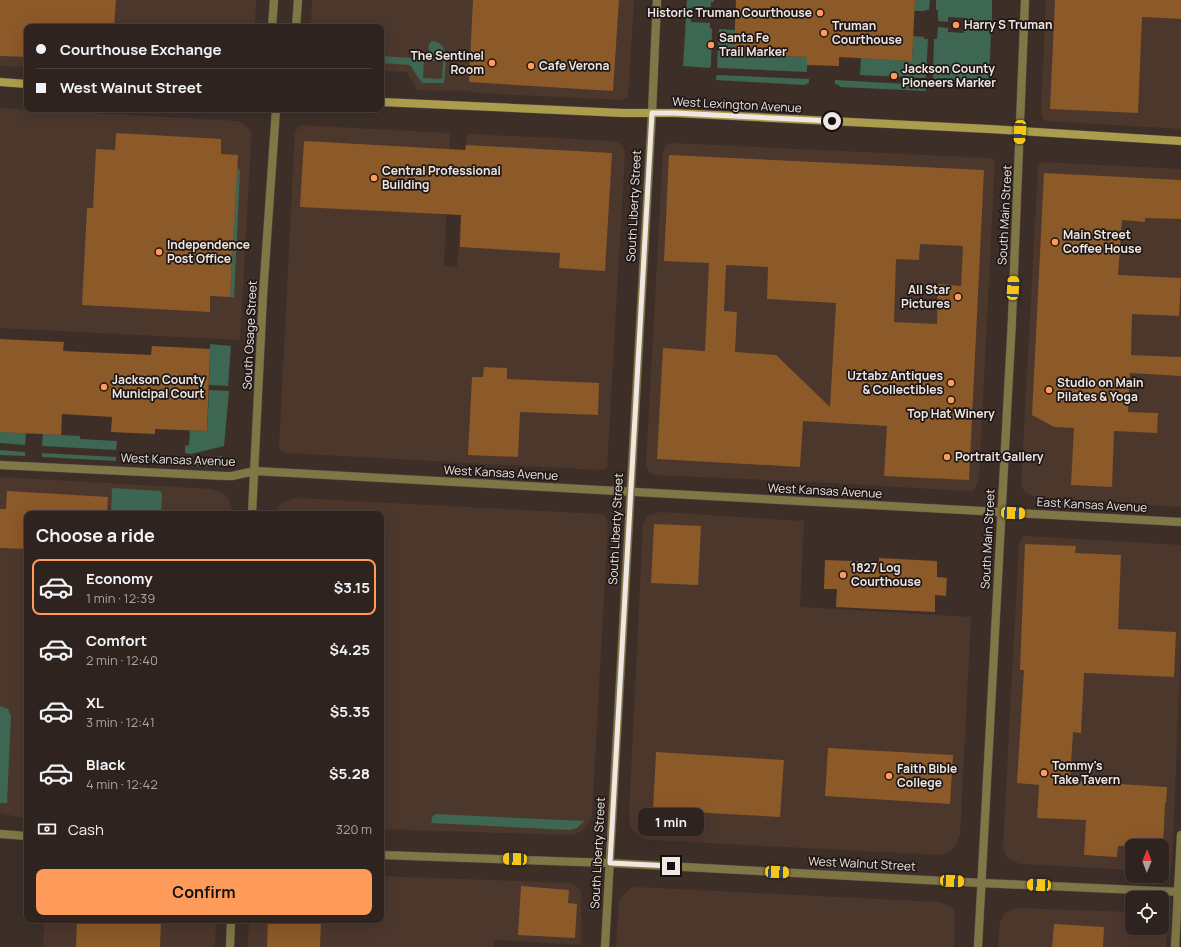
<!DOCTYPE html>
<meta charset="utf-8">
<style>
body{margin:0;font-family:Manrope,sans-serif;background:#362b27;color:#f1f3f6;height:100vh;display:flex;flex-direction:column;font-size:15px;white-space:nowrap}
*{box-sizing:border-box;margin:0}
p{font-size:13px;color:#a7a4a4}
.icon{flex:none;width:22px;height:22px;fill:none;stroke:currentColor;stroke-width:2;stroke-linecap:round;stroke-linejoin:round}
.map{position:relative;flex:1;overflow:hidden}
.drawer{position:absolute;left:24px;top:511px;width:360px;height:412px;display:flex;flex-direction:column;background:#2e231e;border-radius:8px;box-shadow:0 4px 16px #0002,0 0 0 1px #49403c}
.drawer>*{flex:none}
.guide{position:absolute;left:24px;top:24px;width:360px;height:88px;border-radius:8px;box-shadow:0 4px 16px #0002,0 0 0 1px #49403c;display:grid;align-content:center;height:88px;padding:0 12px;background:#2e231e}
.needle{width:26px;rotate:1deg}
.fabs{position:absolute;left:1125px;top:839px;display:grid;gap:8px}
.fabs a{display:grid;place-items:center;width:44px;height:44px;border-radius:8px;background:#2e231e;box-shadow:0 4px 16px #0002,0 0 0 1px #49403c;font-size:20px}
.end{position:absolute;width:18px;height:18px;margin:-9px;border:5px solid #f0e7e2;background:#111;box-shadow:0 0 0 2px #111}
.from{border-radius:50%}
.bubble{position:absolute;height:28px;border-radius:8px;background:#2e231e;box-shadow:0 4px 16px #0002,0 0 0 1px #49403c;font-size:13px;font-weight:700;line-height:28px;text-align:center}
.car{position:absolute;width:12px;height:24px;margin:-12px -6px;border-radius:5px;box-shadow:0 0 3px 1px #0007;background:linear-gradient(#f5c518 24%,#345 0 40%,#f5c518 0 76%,#345 0 86%,#f5c518 0)}
.guide b{display:flex;align-items:center;gap:14px;height:38px;font-size:15px}
.guide b+b{border-top:1px solid #49403c}
.guide i{width:10px;height:10px;background:#f1f3f6}
ul{padding:0;list-style:none}
li{display:flex;align-items:center;gap:12px;height:56px;margin:0 8px 6px;padding:0 4px;border:2px solid transparent;border-radius:8px}
li div{flex:1}
li b{display:block;font-size:15px}
li em{font-style:normal;font-weight:700}
li.selected{border-color:#ff9b5a}
li>.icon{width:36px;height:36px;stroke-width:1.5}
h2{padding:0 12px;font-size:18px;line-height:48px}
.pay{display:flex;align-items:center;gap:10px;height:44px;padding:0 12px;font-size:15px}
.pay p{margin-inline-start:auto}
.primary-button{display:flex;gap:8px;margin-top:auto;padding:8px 12px}
.primary-button a{flex:1;height:46px;border-radius:8px;background:#ff9b5a;color:#111;font-size:16px;font-weight:700;line-height:46px;text-align:center}
.map>svg:first-child{display:block}
.built{fill:#4c372d}
.green{fill:#3d6653;fill-rule:evenodd}
.building{fill:#8c5929;fill-rule:evenodd}
.lines{fill:none;stroke-linecap:round;stroke-linejoin:round}
.street-casing{stroke:#5a4c46;stroke-width:9}
.secondary-casing{stroke:#5a4c46;stroke-width:9}
.street{stroke:#807746;stroke-width:8}
.secondary{stroke:#ac9d4c;stroke-width:8}
.route{stroke:#f0e7e2;stroke-width:5}
.poi-dot{fill:#ff9b5a;stroke:#1f1816;stroke-width:1.5}
.labels{text-anchor:middle;stroke-width:3.5;stroke-linejoin:round;paint-order:stroke}
.poi-label{font-size:12px;font-weight:bold;fill:#f0e7e2;stroke:#1f1816;text-anchor:start}
.street-label{font-size:12px;fill:#f0e7e2;stroke:#1f1816}
</style>
<div class="map">
<svg width="1181" height="947" viewBox="0 0 1181 947">
<rect width="100%" height="100%" fill="#3d2f28"/>
<path class="built" d="M0,0H256L255,27H27V67L0,66Z
M312,0H634L628,96L627,98L621,100L477,93L468,91L418,90L416,88L407,72L381,71V27H311Z
M1046,0H1181V129L1047,121L1043,119L1041,112Z
M0,108L239,121L249,129L251,133V144L240,340L0,328Z
M302,125L448,133L450,135L444,265L457,267L467,135L470,134L614,141L622,145L625,153L607,468L599,470L287,453L283,452L279,448L295,132L298,127Z
M671,143L990,158L995,160L979,478L976,487L972,491H967L813,482L655,475L650,473L647,468L646,463L663,152L666,145Z
M1042,162L1181,169V507L1036,497L1026,493L1021,486L1038,167Z
M0,477L212,489L224,494L230,501L232,512V514H27V819L0,813Z
M295,498L598,514L605,516L607,520L608,525L592,816L586,827L582,831L575,834L567,835L381,829V514H276L278,507L283,502Z
M660,512L804,521L800,607L971,617L960,835L956,845L951,851L946,854L940,855L650,840L643,838L634,831L630,826L629,814L643,524L647,516Z
M1026,536L1181,545V643L1172,863L1171,867L1165,871L1162,872V846H1132V870L1021,864L1014,862L1008,858L1004,852L1003,846L1019,543L1023,537Z
M381,876L571,883L581,890V945L495,940L494,947H248L249,920H381Z
M636,887L940,902L951,907L954,910L955,915L954,947H616L619,902L620,898L631,888Z
M1016,908L1132,912V928H1162V913H1168L1166,947H998L1000,922L1005,913Z
M44,920H216L215,947H43Z"/>
<path class="green" d="M687,0H714V2H711V7H692L691,11L686,9Z
M915,0H930L929,10H925V11H914Z
M936,0H992V22L964,23V18L948,17V22L938,21V10H936Z
M689,16L691,17V22L710,23V28L712,29L711,66L709,68L683,66L686,18H689Z
M938,27L948,28V32L964,33V28L991,31L989,81L934,79L933,77L934,39H937Z
M719,29L735,30L734,54L807,57V72L719,68L717,67Z
M913,36L924,37V39H928L926,77L924,78L860,75L861,58L912,61Z
M432,41C451,41 445,71 444,83H422L410,65L381,63V56L428,59L429,44ZM424,61H443L442,79L423,78Z
M718,75L809,79V83L804,85L716,80V76Z
M835,80L924,85V86H926V91L840,87L839,85L835,84Z
M237,167L240,171L234,298L230,297Z
M210,344L231,346L228,386L209,385Z
M209,390L229,391L224,446L191,454L185,453V446L189,445L190,430L207,431Z
M0,432L26,433L25,445L0,443Z
M43,434L80,436V439L117,441L116,450L42,446Z
M0,450L25,452V456L0,455Z
M42,453L116,457V461L42,457Z
M222,456L221,467L147,463V458L193,461Z
M112,488L160,491L162,494L161,514H111Z
M0,706L8,709L11,716L7,803H0Z
M436,814L584,821L577,828L570,830L431,823L432,817Z"/>
<path class="building" d="M0,0H116L114,27H27V57L0,56Z
M473,0H619L613,91L469,82Z
M736,0H915L912,61L839,57V66L807,65V57L734,54Z
M1055,0H1181V19L1142,17L1138,113L1050,109Z
M116,133L221,139V154L238,155L230,297L210,296V312L82,305L87,208H93L96,149L115,150Z
M304,141L465,150L466,145L612,153L605,271L559,268L560,253L460,247L461,215L300,207Z
M669,155L984,170L969,480L884,476L887,426L803,421L800,467L657,459L663,348L705,351L709,263L664,261ZM920,244L963,246L961,286L938,284L937,324L894,322L896,259L919,260ZM726,265L768,267L767,299L836,303L830,407L776,355L735,352L737,312L724,311Z
M1044,173L1181,180V219L1145,218V222L1122,220L1118,275L1181,278L1179,316L1132,314L1131,355L1181,357V376L1130,373L1128,412L1158,413L1157,433L1114,431L1112,487L1071,485L1074,428L1054,427L1032,415Z
M0,339L64,342L63,351L151,355L152,346L210,349L207,431L155,429V434L111,432L112,417L62,414L61,435L0,432Z
M484,367L507,368V379L599,383L598,415L520,412L518,457L468,455L472,377H483Z
M7,491L108,497L107,514H27V549L0,548V509H6Z
M654,524L701,526L698,585L651,583Z
M1025,544L1076,546L1075,553L1121,555L1118,629L1176,632L1174,677L1084,673L1081,733L1073,732L1070,781L1167,787L1166,803H1165L1163,846H1118L1117,857L1084,855L1086,820L1037,818L1039,785L1017,783L1024,670H1020Z
M879,558L937,561V577L947,578L946,596L935,595V612L836,607L837,589H824L825,560L879,562Z
M828,748L953,755L950,804L825,796Z
M656,752L784,760L780,817L653,810Z
M521,886L569,890L568,903L577,904L575,938L518,935Z
M77,920H161L160,947H76Z
M268,920H321L320,947H267Z
M1054,924L1104,927L1103,947H1052Z"/>
<g class="lines">
<defs>
<path id="street" d="M272,27L274,0
M296,27L298,0
M0,465L225,476H232L255,471L1181,522
M252,514L263,295L276,109
M0,834L27,836
M381,855L610,863L982,883L1181,892
M230,947L231,920
M605,947L652,113L657,0
M978,947L1012,319L1025,0
M1175,947L1181,835"/>
<path id="secondary" d="M0,82L27,84
M381,102L623,113H675L989,129L1181,141"/>
</defs>
<use href="#street" class="street-casing"/>
<use href="#secondary" class="secondary-casing"/>
<use href="#street" class="street"/>
<use href="#secondary" class="secondary"/>
</g>
<g class="lines">
<path class="route" d="M671,866L610,863L652,113H675L832,121"/>
</g>
<g class="poi-dot">
<circle cx="820" cy="13" r="4"/>
<circle cx="956" cy="25" r="4"/>
<circle cx="824" cy="33" r="4"/>
<circle cx="711" cy="45" r="4"/>
<circle cx="492" cy="63" r="4"/>
<circle cx="531" cy="66" r="4"/>
<circle cx="894" cy="76" r="4"/>
<circle cx="374" cy="178" r="4"/>
<circle cx="1055" cy="242" r="4"/>
<circle cx="159" cy="252" r="4"/>
<circle cx="958" cy="297" r="4"/>
<circle cx="951" cy="383" r="4"/>
<circle cx="104" cy="387" r="4"/>
<circle cx="1049" cy="390" r="4"/>
<circle cx="951" cy="400" r="4"/>
<circle cx="947" cy="457" r="4"/>
<circle cx="843" cy="575" r="4"/>
<circle cx="1044" cy="773" r="4"/>
<circle cx="889" cy="776" r="4"/>
</g>
<g class="labels">
<g class="poi-label">
<text x="812" y="17" text-anchor="end">Historic Truman Courthouse</text>
<text x="964" y="29">Harry S Truman</text>
<text x="832" y="30">Truman<tspan x="832" dy="14">Courthouse</tspan></text>
<text x="719" y="42">Santa Fe<tspan x="719" dy="14">Trail Marker</tspan></text>
<text x="484" y="60" text-anchor="end">The Sentinel<tspan x="484" dy="14">Room</tspan></text>
<text x="539" y="70">Cafe Verona</text>
<text x="902" y="73">Jackson County<tspan x="902" dy="14">Pioneers Marker</tspan></text>
<text x="382" y="175">Central Professional<tspan x="382" dy="14">Building</tspan></text>
<text x="1063" y="239">Main Street<tspan x="1063" dy="14">Coffee House</tspan></text>
<text x="167" y="249">Independence<tspan x="167" dy="14">Post Office</tspan></text>
<text x="950" y="294" text-anchor="end">All Star<tspan x="950" dy="14">Pictures</tspan></text>
<text x="943" y="380" text-anchor="end">Uztabz Antiques<tspan x="943" dy="14">&amp; Collectibles</tspan></text>
<text x="112" y="384">Jackson County<tspan x="112" dy="14">Municipal Court</tspan></text>
<text x="1057" y="387">Studio on Main<tspan x="1057" dy="14">Pilates &amp; Yoga</tspan></text>
<text x="951" y="418" text-anchor="middle">Top Hat Winery</text>
<text x="955" y="461">Portrait Gallery</text>
<text x="851" y="572">1827 Log<tspan x="851" dy="14">Courthouse</tspan></text>
<text x="1052" y="770">Tommy's<tspan x="1052" dy="14">Take Tavern</tspan></text>
<text x="897" y="773">Faith Bible<tspan x="897" dy="14">College</tspan></text>
</g>
<g class="street-label">
<text transform="translate(737 105) rotate(3)" y="4">West Lexington Avenue</text>
<text transform="translate(634 206) rotate(-87)" y="4">South Liberty Street</text>
<text transform="translate(1005 215) rotate(-87)" y="4">South Main Street</text>
<text transform="translate(250 335) rotate(-87)" y="4">South Osage Street</text>
<text transform="translate(178 460) rotate(2)" y="4">West Kansas Avenue</text>
<text transform="translate(501 473) rotate(3)" y="4">West Kansas Avenue</text>
<text transform="translate(825 491) rotate(3)" y="4">West Kansas Avenue</text>
<text transform="translate(1092 505) rotate(3)" y="4">East Kansas Avenue</text>
<text transform="translate(616 529) rotate(-87)" y="4">South Liberty Street</text>
<text transform="translate(988 539) rotate(-87)" y="4">South Main Street</text>
<text transform="translate(598 853) rotate(-87)" y="4">South Liberty Street</text>
<text transform="translate(862 864) rotate(3)" y="4">West Walnut Street</text>
</g>
</g>
</svg>
<div class="fabs">
<a><svg class="needle" viewBox="-14 -14 28 28"><path d="M0-13l5 13h-10z" fill="#e53935"/><path d="M0 13l5-13h-10z" fill="#a7a4a4"/></svg></a>
<a><svg class="icon" aria-label="locate" viewBox="0 0 24 24"><circle cx="12" cy="12" r="6"/><path d="M12 2v4M12 18v4M2 12h4M18 12h4"/></svg></a>
</div>
<i class="end from" style="left:832px;top:121px"></i>
<i class="end" style="left:671px;top:866px"></i>
<div class="bubble" style="left:638px;top:808px;width:66px">1 min</div>
<i class="car" style="left:1020px;top:132px;rotate:183deg"></i>
<i class="car" style="left:1013px;top:288px;rotate:3deg"></i>
<i class="car" style="left:1013px;top:513px;rotate:93deg"></i>
<i class="car" style="left:515px;top:859px;rotate:272deg"></i>
<i class="car" style="left:777px;top:872px;rotate:93deg"></i>
<i class="car" style="left:952px;top:881px;rotate:93deg"></i>
<i class="car" style="left:1039px;top:885px;rotate:273deg"></i>
<div class="guide">
<b><i class="from"></i>Courthouse Exchange</b>
<b><i></i>West Walnut Street</b>
</div>
<section class="drawer">
<h2>Choose a ride</h2>
<ul>
<li class="selected"><svg class="icon" aria-label="car" viewBox="0 0 24 24"><path d="M5 17H2v-5l4-1 3-4h7l3 4 3 1v5h-3M9 17h6M6 11h13"/><circle cx="7" cy="17" r="2"/><circle cx="17" cy="17" r="2"/></svg><div><b>Economy</b><p>1 min · 12:39</p></div><em>$3.15</em></li>
<li><svg class="icon" aria-label="car" viewBox="0 0 24 24"><path d="M5 17H2v-5l4-1 3-4h7l3 4 3 1v5h-3M9 17h6M6 11h13"/><circle cx="7" cy="17" r="2"/><circle cx="17" cy="17" r="2"/></svg><div><b>Comfort</b><p>2 min · 12:40</p></div><em>$4.25</em></li>
<li><svg class="icon" aria-label="car" viewBox="0 0 24 24"><path d="M5 17H2v-5l4-1 3-4h7l3 4 3 1v5h-3M9 17h6M6 11h13"/><circle cx="7" cy="17" r="2"/><circle cx="17" cy="17" r="2"/></svg><div><b>XL</b><p>3 min · 12:41</p></div><em>$5.35</em></li>
<li><svg class="icon" aria-label="car" viewBox="0 0 24 24"><path d="M5 17H2v-5l4-1 3-4h7l3 4 3 1v5h-3M9 17h6M6 11h13"/><circle cx="7" cy="17" r="2"/><circle cx="17" cy="17" r="2"/></svg><div><b>Black</b><p>4 min · 12:42</p></div><em>$5.28</em></li>
</ul>
<div class="pay"><svg class="icon" aria-label="cash" viewBox="0 0 24 24"><path d="M3 7h18v10H3z"/><circle cx="12" cy="12" r="2"/></svg>Cash<p>320 m</p></div>
<div class="primary-button"><a>Confirm</a></div>
</section>
</div>
